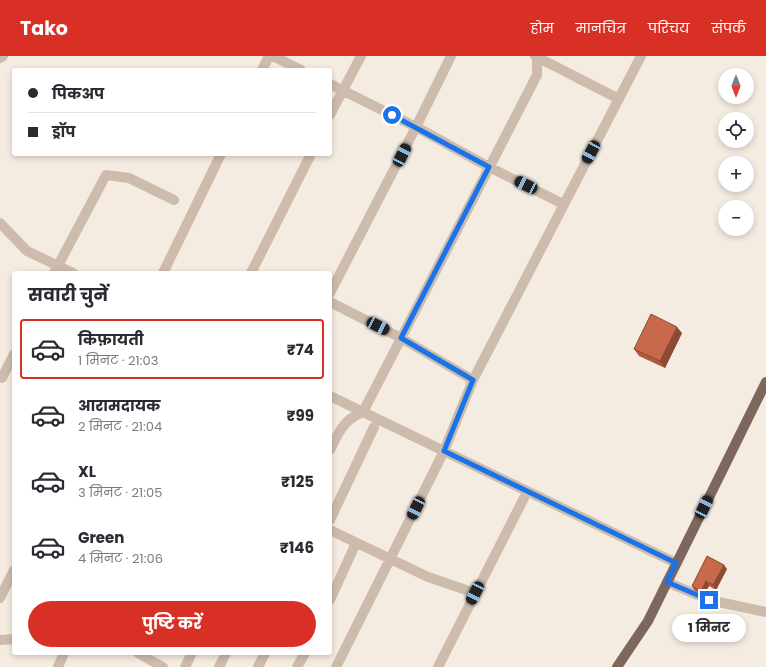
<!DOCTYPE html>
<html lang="hi">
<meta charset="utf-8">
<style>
body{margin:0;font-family:Poppins,"Noto Sans Devanagari",sans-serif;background:#f7f7f7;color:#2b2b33;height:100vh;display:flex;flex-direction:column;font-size:15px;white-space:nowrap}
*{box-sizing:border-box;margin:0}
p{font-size:13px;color:#7c7c81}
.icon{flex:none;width:22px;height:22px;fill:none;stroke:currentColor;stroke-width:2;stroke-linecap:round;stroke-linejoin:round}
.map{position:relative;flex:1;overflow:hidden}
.sheet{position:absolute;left:12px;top:215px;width:320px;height:384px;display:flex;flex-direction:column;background:#fff;border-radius:4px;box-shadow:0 2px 6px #0003}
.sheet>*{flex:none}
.hud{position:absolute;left:12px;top:12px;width:320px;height:88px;border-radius:4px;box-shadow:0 2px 6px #0003;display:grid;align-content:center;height:88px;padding:0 16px;background:#fff}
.needle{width:26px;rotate:180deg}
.controls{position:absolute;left:718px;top:12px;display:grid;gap:8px}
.controls a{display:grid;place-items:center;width:36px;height:36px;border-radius:50%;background:#fff;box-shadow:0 2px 6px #0003;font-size:20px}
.end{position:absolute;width:18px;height:18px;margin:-9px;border:5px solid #1a73e8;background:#fff;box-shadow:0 0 0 2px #fff}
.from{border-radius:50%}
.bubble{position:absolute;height:28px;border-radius:14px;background:#fff;box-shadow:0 2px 6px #0003;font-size:13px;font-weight:700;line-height:28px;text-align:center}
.car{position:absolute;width:12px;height:24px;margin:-12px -6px;border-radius:5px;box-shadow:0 0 3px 1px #0007;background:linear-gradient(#222 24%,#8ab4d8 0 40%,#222 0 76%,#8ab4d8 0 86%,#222 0)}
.hud b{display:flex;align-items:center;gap:14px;height:38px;font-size:15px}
.hud b+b{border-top:1px solid #e1e1e2}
.hud i{width:10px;height:10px;background:#2b2b33}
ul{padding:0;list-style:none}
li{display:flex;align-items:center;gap:12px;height:60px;margin:0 8px 6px;padding:0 8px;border:2px solid transparent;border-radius:4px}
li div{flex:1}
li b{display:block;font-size:15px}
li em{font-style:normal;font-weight:700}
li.active{border-color:#d93025}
li>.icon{width:36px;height:36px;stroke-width:1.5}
h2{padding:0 16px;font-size:18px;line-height:48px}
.button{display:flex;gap:8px;margin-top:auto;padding:8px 16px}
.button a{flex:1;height:46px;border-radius:24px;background:#d93025;color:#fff;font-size:16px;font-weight:700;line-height:46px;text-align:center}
header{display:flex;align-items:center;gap:24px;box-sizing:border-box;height:56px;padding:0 20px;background:#d93025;color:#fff}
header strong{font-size:19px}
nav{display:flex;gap:22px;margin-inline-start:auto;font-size:14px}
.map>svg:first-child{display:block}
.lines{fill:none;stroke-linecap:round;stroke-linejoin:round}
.minor{stroke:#cdbbac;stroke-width:10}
.major{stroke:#7d675c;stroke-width:10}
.wall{fill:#ac5a40}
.shaded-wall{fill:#8c4a34}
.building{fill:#c8694b;stroke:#8c4a34}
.route{stroke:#1a73e8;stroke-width:5}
</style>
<header>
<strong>Tako</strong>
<nav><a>होम</a><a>मानचित्र</a><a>परिचय</a><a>संपर्क</a></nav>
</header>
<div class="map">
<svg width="766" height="611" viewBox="0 0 766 611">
<rect width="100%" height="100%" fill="#f4ebe1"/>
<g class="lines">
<path class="minor" d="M273,0L301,14
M535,0L619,43
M0,2L3,0
M262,14L269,0
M330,28L416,71L489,111L563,148
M330,59L361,0
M0,167L27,195L73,217
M54,217L106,119L129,122L174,144
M163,217L221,98
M251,217L311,98
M330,237L416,71L451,0
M330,246L401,282L473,324
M0,320L2,322L14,298
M330,340L676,507
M330,394C339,376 343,364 363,356L537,19V0
M330,464L374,371
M330,474L428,521L475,537
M667,526L709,544L766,556
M0,542L14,514
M330,544L356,487
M0,584L14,583
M138,597L163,611
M58,611L64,597
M185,611L192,597
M219,611L226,597
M258,611L265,597
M297,611L305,597
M336,611L444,395L473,324L641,0
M438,611L524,442"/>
<path class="major" d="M617,611L648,565L766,326"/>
</g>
<path class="wall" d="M682,277L665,312L639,300L634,293Z
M727,513L716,534L709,530L704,539L695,535L692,530Z"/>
<path class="shaded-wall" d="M677,271L682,277L665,312L660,305Z
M724,509L727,513L716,534L713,529Z
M706,525L709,530L704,539L701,535Z"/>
<path class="building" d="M651,258L677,271L660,305L634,293Z
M707,500L724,509L713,529L706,525L701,535L692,530Z"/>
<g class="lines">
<path class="route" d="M392,59L489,111L401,282L473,324L444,395L676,507L667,526L709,544"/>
</g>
</svg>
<div class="controls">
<a><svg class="needle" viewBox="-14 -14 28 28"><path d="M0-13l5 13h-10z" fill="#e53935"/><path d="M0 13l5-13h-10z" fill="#7c7c81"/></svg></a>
<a><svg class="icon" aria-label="locate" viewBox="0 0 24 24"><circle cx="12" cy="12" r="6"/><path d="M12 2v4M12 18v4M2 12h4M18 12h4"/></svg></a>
<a>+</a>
<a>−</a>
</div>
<i class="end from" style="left:392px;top:59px"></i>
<i class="end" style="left:709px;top:544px"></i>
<div class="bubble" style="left:672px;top:558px;width:74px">1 मिनट</div>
<i class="car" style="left:591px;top:96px;rotate:208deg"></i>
<i class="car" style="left:402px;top:99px;rotate:27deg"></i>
<i class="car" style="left:526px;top:129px;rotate:297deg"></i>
<i class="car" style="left:378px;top:270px;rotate:117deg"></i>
<i class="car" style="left:704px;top:451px;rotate:26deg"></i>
<i class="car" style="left:416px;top:452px;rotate:206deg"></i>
<i class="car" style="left:475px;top:537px;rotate:207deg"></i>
<div class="hud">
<b><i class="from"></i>पिकअप</b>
<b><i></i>ड्रॉप</b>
</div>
<section class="sheet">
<h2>सवारी चुनें</h2>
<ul>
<li class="active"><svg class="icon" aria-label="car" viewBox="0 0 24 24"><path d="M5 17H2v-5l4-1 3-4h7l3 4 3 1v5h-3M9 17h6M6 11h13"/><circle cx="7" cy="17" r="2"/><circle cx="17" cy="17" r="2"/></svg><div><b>किफ़ायती</b><p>1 मिनट · 21:03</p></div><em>₹74</em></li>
<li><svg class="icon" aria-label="car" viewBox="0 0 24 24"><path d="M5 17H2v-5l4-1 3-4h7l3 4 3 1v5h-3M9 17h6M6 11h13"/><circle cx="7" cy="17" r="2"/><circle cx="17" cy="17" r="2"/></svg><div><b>आरामदायक</b><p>2 मिनट · 21:04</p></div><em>₹99</em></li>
<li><svg class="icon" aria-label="car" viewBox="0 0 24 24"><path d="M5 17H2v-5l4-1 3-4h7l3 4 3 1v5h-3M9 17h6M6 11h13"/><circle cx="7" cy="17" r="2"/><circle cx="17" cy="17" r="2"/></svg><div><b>XL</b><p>3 मिनट · 21:05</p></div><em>₹125</em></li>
<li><svg class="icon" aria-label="car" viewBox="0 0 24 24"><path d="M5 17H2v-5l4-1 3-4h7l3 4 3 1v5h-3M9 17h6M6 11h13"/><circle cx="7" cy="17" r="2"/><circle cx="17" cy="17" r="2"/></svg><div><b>Green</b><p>4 मिनट · 21:06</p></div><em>₹146</em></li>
</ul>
<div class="button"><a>पुष्टि करें</a></div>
</section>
</div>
